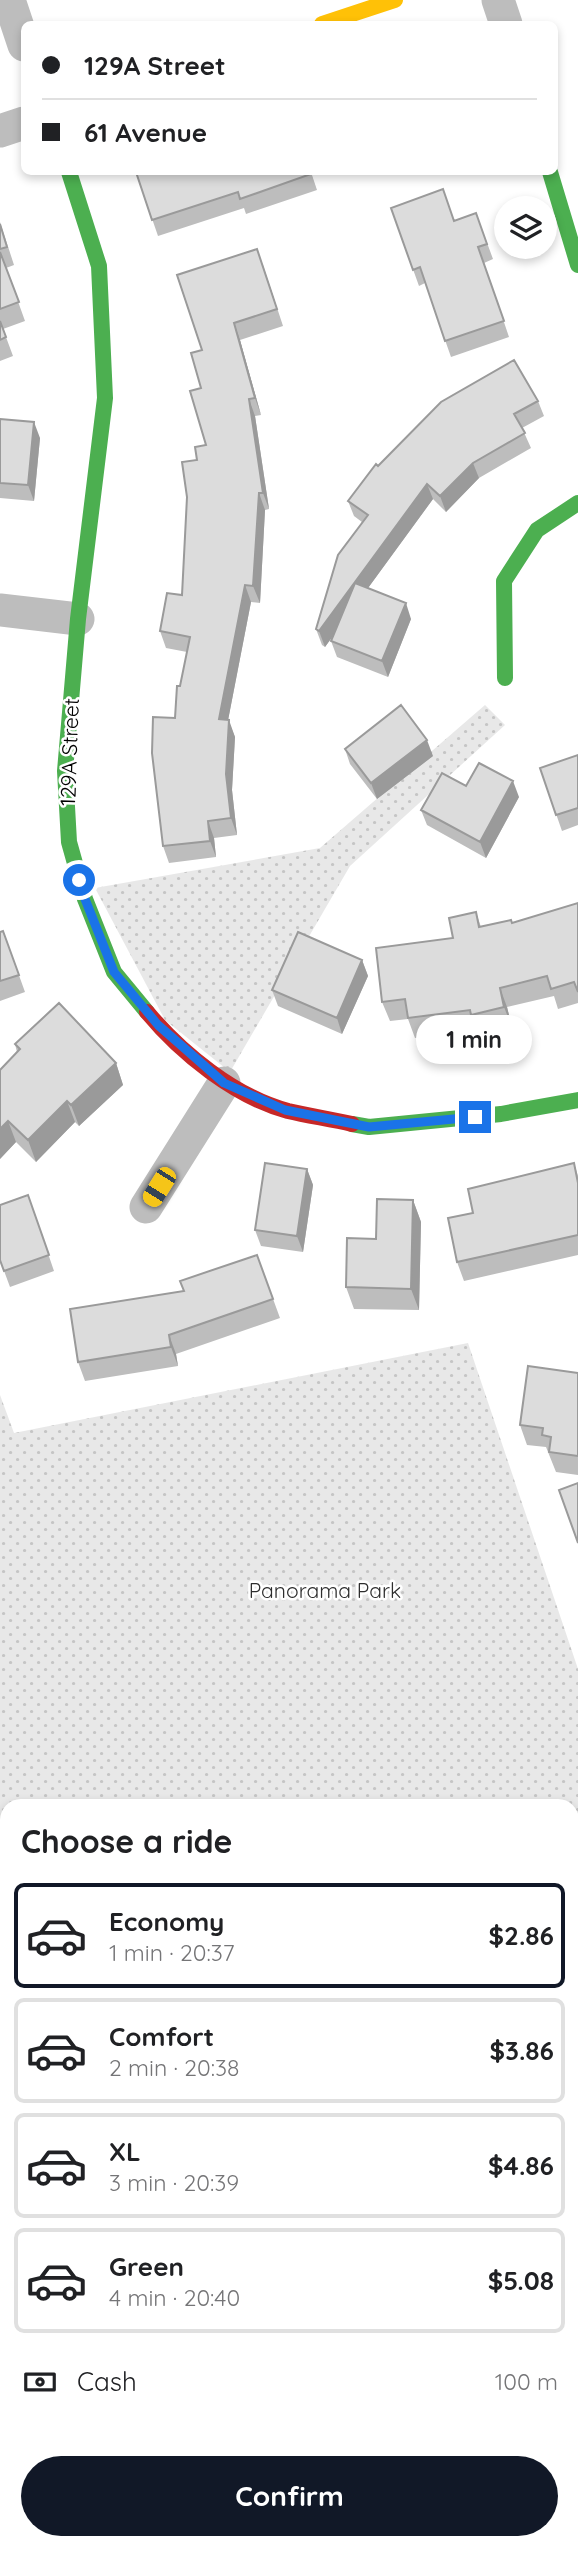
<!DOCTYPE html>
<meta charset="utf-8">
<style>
body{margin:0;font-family:Quicksand,sans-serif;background:#f2f2f2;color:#202124;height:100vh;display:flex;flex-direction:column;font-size:26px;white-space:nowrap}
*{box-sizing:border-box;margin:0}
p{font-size:23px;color:#757577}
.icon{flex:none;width:38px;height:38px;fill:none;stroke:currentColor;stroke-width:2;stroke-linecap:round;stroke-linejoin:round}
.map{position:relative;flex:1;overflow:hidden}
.details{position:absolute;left:0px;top:1799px;width:579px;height:751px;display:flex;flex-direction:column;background:#fff;border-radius:21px 21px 0 0;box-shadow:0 4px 10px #0003}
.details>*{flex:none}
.top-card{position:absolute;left:21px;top:21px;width:537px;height:154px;border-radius:10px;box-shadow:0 4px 10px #0003;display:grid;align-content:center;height:154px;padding:0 21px;background:#fff}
.controls{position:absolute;left:494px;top:196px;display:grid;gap:14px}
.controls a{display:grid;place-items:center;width:63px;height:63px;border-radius:50%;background:#fff;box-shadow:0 4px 10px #0003;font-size:35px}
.end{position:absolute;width:32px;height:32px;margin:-16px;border:9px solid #1a73e8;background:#fff;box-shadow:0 0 0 4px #fff}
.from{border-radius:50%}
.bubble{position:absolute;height:49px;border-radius:24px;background:#fff;box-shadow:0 4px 10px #0003;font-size:23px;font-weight:800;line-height:49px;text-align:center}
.car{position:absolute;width:21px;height:42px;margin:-21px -10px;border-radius:9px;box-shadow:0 0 5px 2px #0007;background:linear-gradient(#f5c518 24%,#345 0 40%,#f5c518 0 76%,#345 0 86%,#f5c518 0)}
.top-card b{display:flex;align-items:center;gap:24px;height:66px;font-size:26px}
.top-card b+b{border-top:2px solid #e0e0e0}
.top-card i{width:18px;height:18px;background:#202124}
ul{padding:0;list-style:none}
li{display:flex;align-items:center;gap:21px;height:105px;margin:0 14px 10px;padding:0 7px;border:4px solid #e0e0e0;border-radius:10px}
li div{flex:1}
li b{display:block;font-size:26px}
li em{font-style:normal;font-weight:800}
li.on{border-color:#111827}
li>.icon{width:63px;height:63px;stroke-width:1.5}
h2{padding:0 21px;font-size:32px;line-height:84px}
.pay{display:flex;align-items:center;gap:18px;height:77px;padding:0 21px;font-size:26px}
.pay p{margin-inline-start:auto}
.cta{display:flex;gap:14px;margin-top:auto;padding:14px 21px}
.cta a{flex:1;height:80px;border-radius:42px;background:#111827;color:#fff;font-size:28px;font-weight:800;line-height:80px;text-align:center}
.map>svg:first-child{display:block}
.park{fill:url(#park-dots)}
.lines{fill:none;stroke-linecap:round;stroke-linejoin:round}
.lane{stroke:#bdbdbd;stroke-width:18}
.street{stroke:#bdbdbd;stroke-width:33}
.fast{stroke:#4caf50;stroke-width:16}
.slow{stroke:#ffc107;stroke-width:16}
.jam{stroke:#c62828;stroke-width:16}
.wall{fill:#bdbdbd}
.shaded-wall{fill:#9a9a9a}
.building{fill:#dcdcdc;stroke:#9a9a9a;stroke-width:2}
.route{stroke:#1a73e8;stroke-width:9}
.labels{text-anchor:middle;stroke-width:5;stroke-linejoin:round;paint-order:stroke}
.street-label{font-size:21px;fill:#000;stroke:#fff}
.park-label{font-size:21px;fill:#2d2d2d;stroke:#fff}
</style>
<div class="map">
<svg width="578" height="2549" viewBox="0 0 578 2549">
<defs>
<pattern id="park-dots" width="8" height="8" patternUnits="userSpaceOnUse" patternTransform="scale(1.75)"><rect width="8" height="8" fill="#e8e8e8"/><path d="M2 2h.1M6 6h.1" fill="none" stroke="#c5c5c5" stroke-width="1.8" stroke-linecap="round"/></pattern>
</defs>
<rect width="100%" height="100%" fill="#fff"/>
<path class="park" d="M485,705L505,725L350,866L230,1072L165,1020L95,888L320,848Z
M468,1343L578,1669V1919L572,1921V1806H7V2077L0,2057V1395L14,1433Z"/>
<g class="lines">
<path class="lane" d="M572,2171L578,2169
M572,2318L578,2335"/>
<path class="street" d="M9,0L24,45
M498,0L506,24
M0,131L24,123
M0,610L78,619
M146,1207L224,1083
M446,2543L448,2549"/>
<path class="fast" d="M69,172L99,266L105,398L78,619L65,771L69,842L85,899L114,972L147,1012
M550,172L578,265
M505,678L504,581L537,530L578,503
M352,1124L369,1127L501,1114L578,1100
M572,1953L578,1951
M0,2158L7,2156"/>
<path class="slow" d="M322,24L395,0"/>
<path class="jam" d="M147,1012C181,1053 235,1097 288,1111C309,1116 331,1119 352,1124"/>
</g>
<path class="wall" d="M136,172H311L317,190L246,214L244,208L158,236Z
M391,208L454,221L476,213L493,259L484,263L509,337L451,357L425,283L419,286Z
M0,222L14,265L6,268L25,321L3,329L13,356L0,361Z
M263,265L283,326L240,340L261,415L255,416L269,509L265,510L260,603L251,602L228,720L235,737L232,790L237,835L214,838L216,857L169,863L163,846L175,718L187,652L166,648L160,631L182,595L197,460L206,445L201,388L202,350Z
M538,401L544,416L522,428L531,448L479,478L446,512L433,499L368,588L411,619L388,677L337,657L331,641L334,634L325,647L322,645L316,629L362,522L354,516L348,501L378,466Z
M0,419L40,438L34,501L0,498Z
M345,749L433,756L377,799L350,764Z
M578,755V825L562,831L540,768Z
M466,786L519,797L486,858L427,825L421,810Z
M578,903V1003L558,1009L554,996L507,1007L512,1027L478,1034L476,1030L415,1038L408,1019L390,1021L382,1002L453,938L476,912L481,927L512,923Z
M0,930V932L3,931L25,992L0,1001Z
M362,960L368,976L342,1034L278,1006L272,990Z
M15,1044L116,1063L123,1085L79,1126L75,1122L36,1162L16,1142L0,1159L17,1052Z
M574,1163L578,1176V1255L464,1281L457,1262L473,1213Z
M307,1169L313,1185L303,1252L261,1246L255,1230Z
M28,1195L54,1271L10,1287L0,1260Z
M413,1200L421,1222L419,1310L354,1309L346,1287L376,1239Z
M257,1255L280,1318L176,1354L178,1366L85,1381L78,1362L184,1291Z
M578,1373V1475L556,1472L546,1447L527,1445L520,1425Z
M578,2009V2158L572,2159V2010Z
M572,2198H578V2259L572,2258Z
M7,2212V2359L6,2361L0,2362V2215Z
M7,2368V2529L0,2532V2369Z"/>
<path class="shaded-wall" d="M234,323L240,340L261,415L255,398Z
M249,399L255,416L269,509L263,493Z
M34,422L40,438L34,501L28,485Z
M473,463L479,478L446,512L440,496Z
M427,484L433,499L325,647L319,631Z
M259,493L265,510L260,603L253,586Z
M245,585L251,602L225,736L219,719Z
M406,603L411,619L388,677L382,661Z
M229,720L235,737L232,790L237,835L231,818L226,774Z
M427,740L433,756L377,799L371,783Z
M513,781L519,797L486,858L480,842Z
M208,821L214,838L216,857L210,841Z
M362,960L368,976L342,1034L337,1018Z
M500,988L507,1007L512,1027L504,1007Z
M116,1063L123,1085L79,1126L71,1105Z
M67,1101L75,1122L36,1162L28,1140Z
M8,1121L16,1142L0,1159V1129Z
M307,1169L313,1185L303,1252L297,1236Z
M413,1200L421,1222L419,1310L411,1289Z
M169,1335L176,1354L178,1366L171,1347Z
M3,2343L7,2354L6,2361L1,2347Z"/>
<path class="building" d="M136,172H310L311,174L240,199L238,192L152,220Z
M443,189L454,221L476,213L487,244L478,247L504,321L445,341L420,267L413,270L391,208Z
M0,224L7,247L0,249Z
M257,249L277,309L234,323L255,398L249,399L263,493H259L253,586L245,585L219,719L229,720L226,774L231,818L208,821L210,841L163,846L152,753L153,717L175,718L177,686H180L190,637L160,631L167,593L182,595L187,497L182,462L197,460L195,447L206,445L190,391L201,388L191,353L202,350L177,275Z
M0,252L19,302L0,309Z
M0,321L6,337L0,340Z
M514,360L538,401L514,414L525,433L473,463L440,496L427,484L319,631L316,629L338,555L368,515L348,501L376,464L378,466L441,402Z
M0,419L34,422L28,485L0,483Z
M355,583L406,603L382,661L331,641Z
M401,705L427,740L371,783L345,749Z
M578,755V808L556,815L540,768Z
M479,763L513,781L480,842L421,810L442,773L466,786Z
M578,903V992L574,982L551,989L547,976L500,988L504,1007L471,1015L470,1010L408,1018L405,999L382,1002L376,948L453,938L449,918L476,912L479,927L511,920L512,923Z
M3,931L19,975L0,981V932Z
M298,932L362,960L337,1018L272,990Z
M59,1003L116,1063L71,1105L67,1101L28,1140L8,1121L0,1129V1070L20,1049L15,1044Z
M265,1163L307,1169L297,1236L255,1230Z
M574,1163L578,1183V1235L457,1262L448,1218L473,1213L468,1189Z
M28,1195L49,1255L4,1271L0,1260V1205Z
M377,1199L413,1200L411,1289L346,1287L347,1238L376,1239Z
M257,1255L273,1299L169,1335L171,1347L78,1362L70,1309L184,1291L180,1281Z
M528,1366L578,1373V1456L549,1452L551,1437L542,1435L543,1428L520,1425Z
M578,1483V1543L559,1490Z
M578,2009V2141L572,2142V2010Z
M572,2197L578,2198V2244L572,2243Z
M7,2212V2341L3,2343L1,2347H0V2215Z
M572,2362L578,2378V2549H506L504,2543H572Z
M7,2368V2514L0,2516V2369Z
M112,2543H235L240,2546L250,2544L251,2543H397L399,2549H114Z"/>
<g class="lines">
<path class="route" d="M79,880L85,899L114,972L158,1025L224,1083L285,1110L369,1127L475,1117"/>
</g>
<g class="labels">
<g class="street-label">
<text transform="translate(70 752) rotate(-88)" y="7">129A Street</text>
</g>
<g class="park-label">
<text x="325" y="1598">Panorama Park</text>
</g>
</g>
</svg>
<div class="controls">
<a><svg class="icon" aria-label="layers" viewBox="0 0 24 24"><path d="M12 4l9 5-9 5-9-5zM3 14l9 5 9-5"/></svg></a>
</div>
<i class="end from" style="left:79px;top:880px"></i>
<i class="end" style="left:475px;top:1117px"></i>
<div class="bubble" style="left:416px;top:1015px;width:116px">1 min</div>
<i class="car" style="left:159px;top:1187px;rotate:212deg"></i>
<div class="top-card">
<b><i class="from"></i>129A Street</b>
<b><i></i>61 Avenue</b>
</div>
<section class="details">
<h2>Choose a ride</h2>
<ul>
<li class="on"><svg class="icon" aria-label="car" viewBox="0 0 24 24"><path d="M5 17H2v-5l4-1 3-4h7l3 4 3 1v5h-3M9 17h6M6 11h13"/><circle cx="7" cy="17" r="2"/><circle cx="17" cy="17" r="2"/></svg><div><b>Economy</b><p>1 min · 20:37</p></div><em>$2.86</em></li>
<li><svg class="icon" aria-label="car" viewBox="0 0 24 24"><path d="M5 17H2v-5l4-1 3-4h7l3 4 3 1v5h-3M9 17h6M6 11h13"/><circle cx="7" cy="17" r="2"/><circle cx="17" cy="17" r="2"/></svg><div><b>Comfort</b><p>2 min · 20:38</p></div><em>$3.86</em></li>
<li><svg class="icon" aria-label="car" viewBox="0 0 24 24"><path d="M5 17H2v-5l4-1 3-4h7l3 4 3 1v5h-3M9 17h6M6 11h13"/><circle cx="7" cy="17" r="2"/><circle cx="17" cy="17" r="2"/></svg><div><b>XL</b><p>3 min · 20:39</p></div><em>$4.86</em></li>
<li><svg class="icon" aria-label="car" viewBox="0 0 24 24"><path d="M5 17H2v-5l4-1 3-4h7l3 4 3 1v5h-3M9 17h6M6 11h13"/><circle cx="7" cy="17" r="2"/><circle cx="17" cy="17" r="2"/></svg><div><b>Green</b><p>4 min · 20:40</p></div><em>$5.08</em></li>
</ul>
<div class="pay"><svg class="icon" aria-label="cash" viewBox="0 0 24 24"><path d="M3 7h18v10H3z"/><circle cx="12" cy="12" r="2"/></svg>Cash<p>100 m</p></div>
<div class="cta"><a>Confirm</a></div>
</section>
</div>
